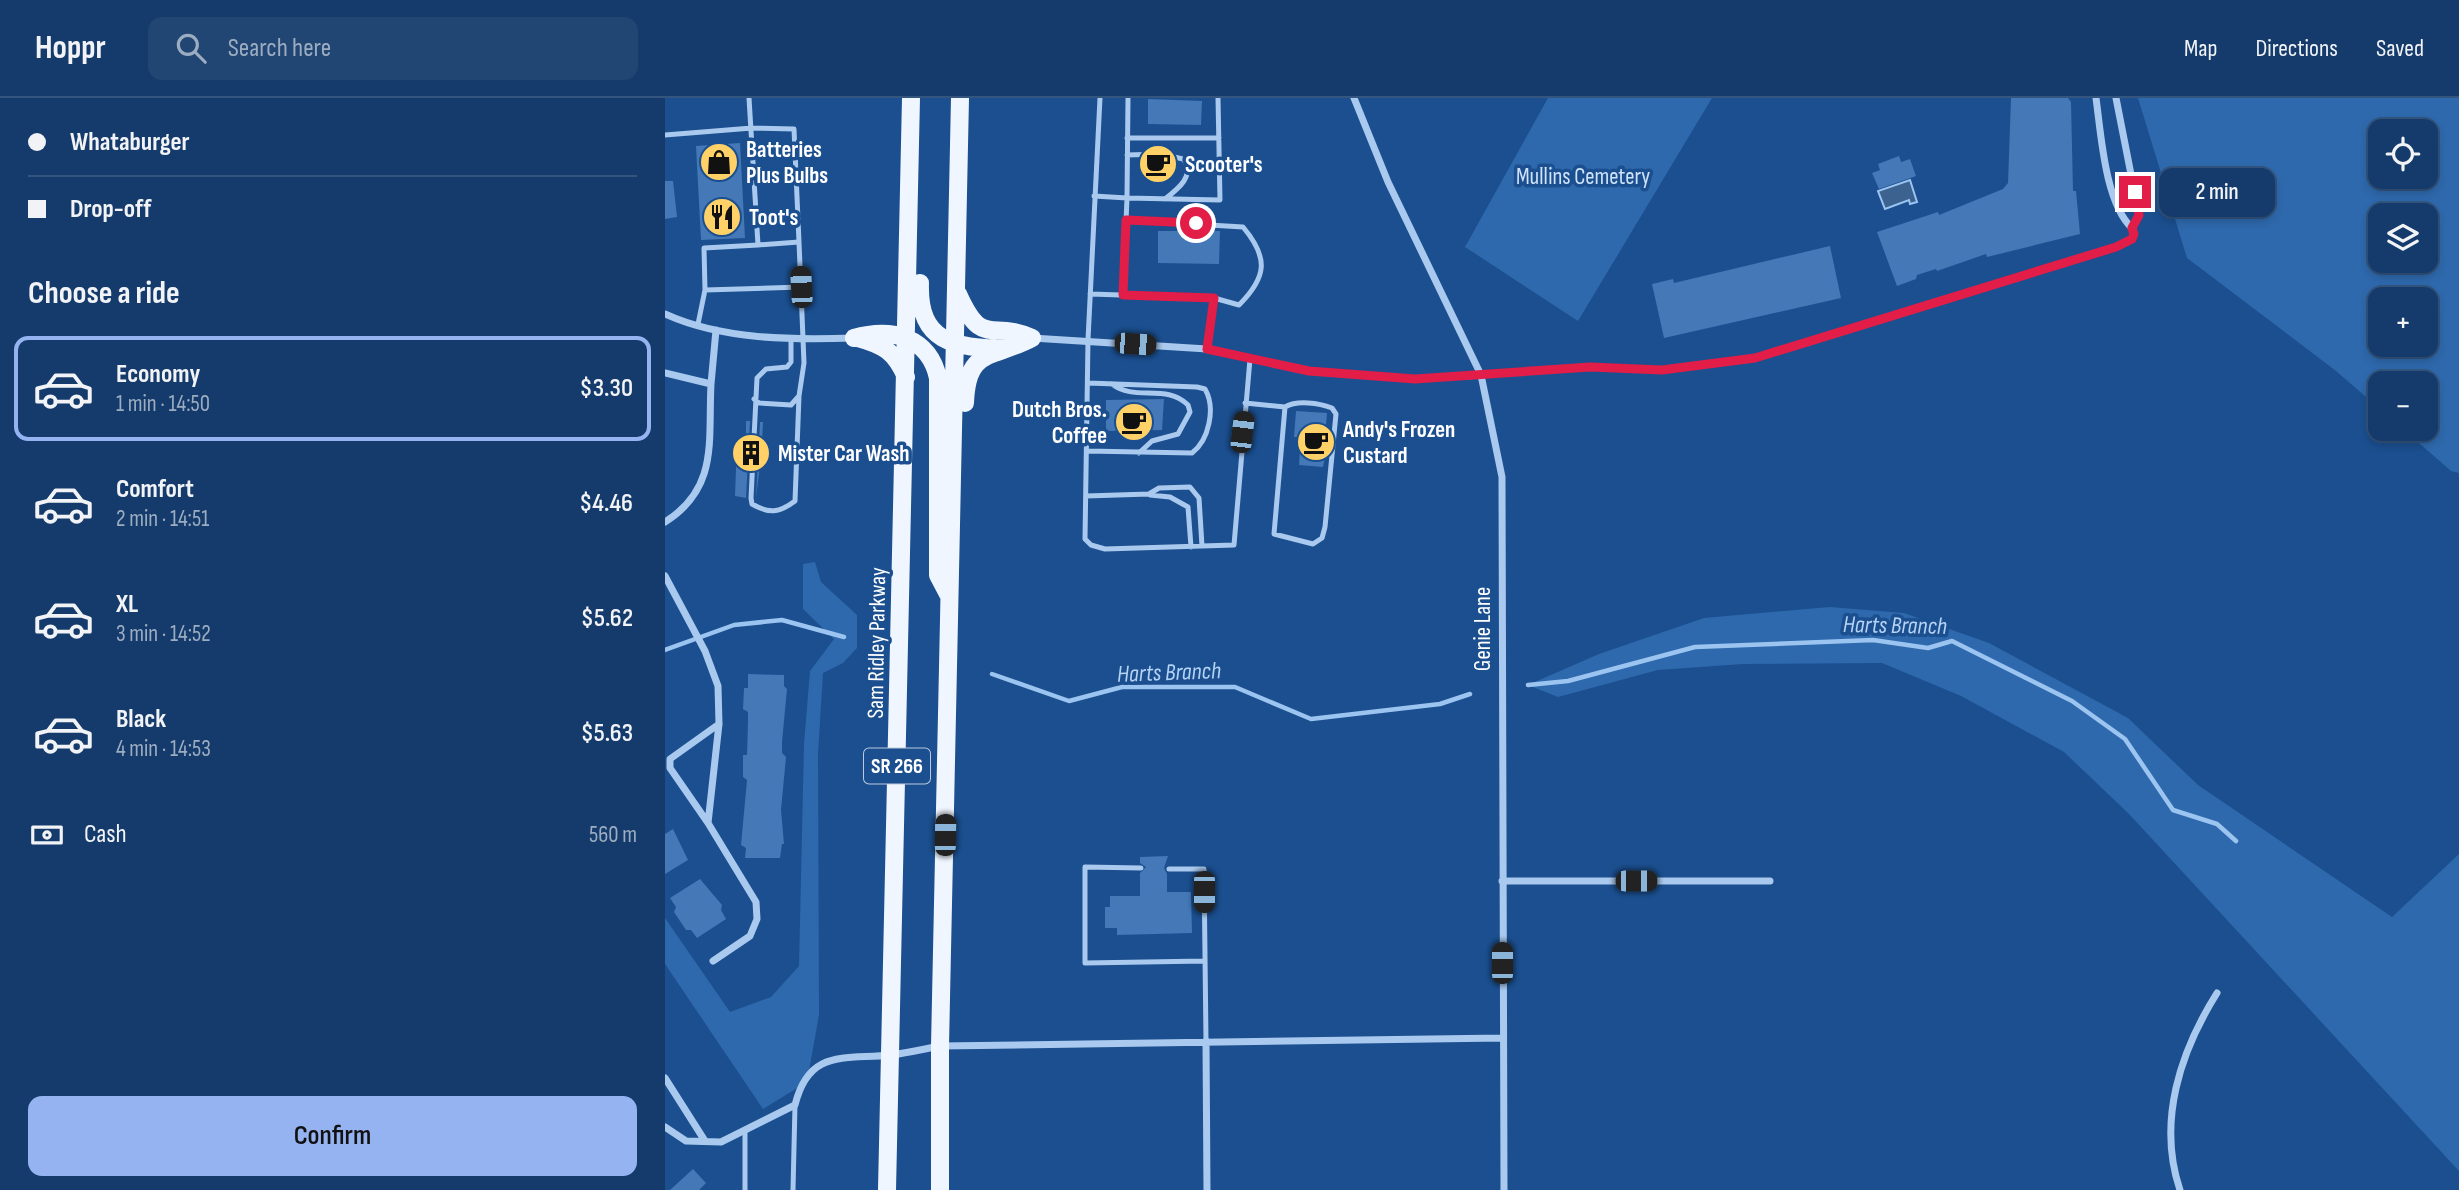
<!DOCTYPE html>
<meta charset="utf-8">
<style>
body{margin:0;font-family:"Sofia Sans Condensed",sans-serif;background:#214673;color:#f1f3f6;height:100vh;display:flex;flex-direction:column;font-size:26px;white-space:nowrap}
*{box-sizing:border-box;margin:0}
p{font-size:23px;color:#9dadc1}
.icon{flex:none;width:38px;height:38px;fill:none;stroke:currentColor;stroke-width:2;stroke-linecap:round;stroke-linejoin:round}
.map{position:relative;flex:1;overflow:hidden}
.side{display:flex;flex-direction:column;background:#143b6b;width:665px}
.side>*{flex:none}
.banner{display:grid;align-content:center;height:154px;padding:0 28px;background:#143b6b}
.buttons{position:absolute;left:1703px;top:21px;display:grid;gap:14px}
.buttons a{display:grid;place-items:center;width:70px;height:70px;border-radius:14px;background:#143b6b;box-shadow:0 4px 10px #0003,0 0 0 2px #33557e;font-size:35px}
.end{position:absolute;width:32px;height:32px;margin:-16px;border:9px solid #e11d48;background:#fff;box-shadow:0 0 0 4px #fff}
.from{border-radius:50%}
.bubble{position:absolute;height:49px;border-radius:14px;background:#143b6b;box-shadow:0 4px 10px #0003,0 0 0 2px #33557e;font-size:23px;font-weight:600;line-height:49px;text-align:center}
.car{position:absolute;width:21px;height:42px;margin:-21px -10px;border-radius:9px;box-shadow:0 0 5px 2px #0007;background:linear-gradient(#222 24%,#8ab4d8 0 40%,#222 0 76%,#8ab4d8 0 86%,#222 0)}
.banner b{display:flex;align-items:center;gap:24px;height:66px;font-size:26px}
.banner b+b{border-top:2px solid #33557e}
.banner i{width:18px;height:18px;background:#f1f3f6}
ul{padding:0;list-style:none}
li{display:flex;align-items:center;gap:21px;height:105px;margin:0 14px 10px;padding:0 14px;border:4px solid transparent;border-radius:14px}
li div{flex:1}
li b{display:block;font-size:26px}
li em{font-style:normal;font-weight:600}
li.on{border-color:#95b2f1}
li>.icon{width:63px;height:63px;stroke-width:1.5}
h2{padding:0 28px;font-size:32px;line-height:84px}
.pay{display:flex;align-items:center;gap:18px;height:77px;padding:0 28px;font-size:26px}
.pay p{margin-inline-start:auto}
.action{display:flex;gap:14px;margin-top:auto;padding:14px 28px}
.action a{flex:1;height:80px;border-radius:14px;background:#95b2f1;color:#111;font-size:28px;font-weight:600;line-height:80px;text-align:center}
header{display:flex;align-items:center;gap:42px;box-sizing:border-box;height:98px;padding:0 35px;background:#143b6b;border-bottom:2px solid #33557e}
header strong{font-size:33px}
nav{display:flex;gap:38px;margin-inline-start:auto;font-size:24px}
.search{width:490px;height:63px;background:#214673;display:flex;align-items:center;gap:18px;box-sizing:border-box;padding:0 24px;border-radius:14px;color:#9dadc1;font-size:26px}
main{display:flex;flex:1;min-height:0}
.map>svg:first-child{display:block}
.green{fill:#2e69ad;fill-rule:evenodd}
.water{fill:#3c6290;stroke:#9cc4f0;stroke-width:2}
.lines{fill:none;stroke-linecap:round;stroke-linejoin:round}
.stream{stroke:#9cc4f0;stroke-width:4.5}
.building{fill:#4478b7}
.lane{stroke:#a9c9ee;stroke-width:5}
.street{stroke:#a9c9ee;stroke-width:7}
.primary{stroke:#f0f6ff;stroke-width:18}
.route{stroke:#e11d48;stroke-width:9}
.labels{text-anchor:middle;stroke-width:7;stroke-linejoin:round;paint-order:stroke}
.shield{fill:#1b4f8f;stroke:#bbcadd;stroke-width:2}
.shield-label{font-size:21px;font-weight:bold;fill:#fff}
.poi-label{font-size:23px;font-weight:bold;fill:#fff;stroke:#1b4f8f;text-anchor:start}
.park-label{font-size:23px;fill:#cfe3fa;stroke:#1b4f8f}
.street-label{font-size:23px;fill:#fff;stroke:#1b4f8f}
.water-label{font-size:24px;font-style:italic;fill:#b5d3f5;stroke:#1b4f8f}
</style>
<header>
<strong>Hoppr</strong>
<div class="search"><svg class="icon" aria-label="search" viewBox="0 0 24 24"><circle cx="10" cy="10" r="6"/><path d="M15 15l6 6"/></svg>Search here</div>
<nav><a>Map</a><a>Directions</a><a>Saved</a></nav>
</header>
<main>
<section class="side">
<div class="banner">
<b><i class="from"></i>Whataburger</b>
<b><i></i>Drop-off</b>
</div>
<h2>Choose a ride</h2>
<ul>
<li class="on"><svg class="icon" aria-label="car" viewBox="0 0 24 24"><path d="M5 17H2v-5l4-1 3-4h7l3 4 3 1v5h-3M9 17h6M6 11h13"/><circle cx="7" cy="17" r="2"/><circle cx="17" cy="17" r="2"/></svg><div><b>Economy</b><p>1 min · 14:50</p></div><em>$3.30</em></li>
<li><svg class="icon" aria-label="car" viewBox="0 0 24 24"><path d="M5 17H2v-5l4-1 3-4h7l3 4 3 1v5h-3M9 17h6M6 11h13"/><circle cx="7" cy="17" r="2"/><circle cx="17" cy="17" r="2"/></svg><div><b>Comfort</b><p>2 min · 14:51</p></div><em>$4.46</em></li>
<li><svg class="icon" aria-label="car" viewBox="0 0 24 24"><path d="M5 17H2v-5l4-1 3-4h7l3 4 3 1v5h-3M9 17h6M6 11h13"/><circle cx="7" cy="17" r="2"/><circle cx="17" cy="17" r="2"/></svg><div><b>XL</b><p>3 min · 14:52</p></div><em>$5.62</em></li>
<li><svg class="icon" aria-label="car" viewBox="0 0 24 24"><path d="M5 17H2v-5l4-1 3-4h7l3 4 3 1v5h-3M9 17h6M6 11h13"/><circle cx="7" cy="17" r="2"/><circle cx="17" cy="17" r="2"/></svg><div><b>Black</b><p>4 min · 14:53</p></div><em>$5.63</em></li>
</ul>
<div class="pay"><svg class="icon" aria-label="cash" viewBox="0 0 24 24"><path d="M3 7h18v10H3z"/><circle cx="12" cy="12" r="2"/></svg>Cash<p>560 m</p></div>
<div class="action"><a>Confirm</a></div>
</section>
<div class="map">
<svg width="1794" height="1092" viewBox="0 0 1794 1092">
<rect width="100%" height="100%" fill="#1b4f8f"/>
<path class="green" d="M883,0H1047L913,223L800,149Z
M1473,0H1794V375L1786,373L1738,331H1760V285H1715V311L1671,273L1522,160ZM1760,33V79H1715V33ZM1760,117V163H1715V117ZM1715,201H1760V247H1715Z
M150,464L156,484L192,517V550L178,565L158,575L153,656L154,917L142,984L98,1011L0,866V820L65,914L106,899L134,868L139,646L145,573L169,541L138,511V466Z
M1165,509L1239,515L1324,545L1463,620L1533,687L1727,819L1794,756V1073L1464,716L1399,654L1296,598L1217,565L1078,566L993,572L893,599L863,587L934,556L1039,520Z"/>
<path class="water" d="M1245,82L1252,104L1245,106L1244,102L1220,111L1213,93Z"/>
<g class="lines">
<path class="stream" d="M0,552L69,527L117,522L179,539
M327,576L404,603L457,589H570L646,621L775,606L805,596
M863,587L903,583L1030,549L1208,542L1263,550L1287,543L1407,603L1460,641L1508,712L1552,726L1571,743"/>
</g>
<path class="building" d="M1346,0H1403L1406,4L1408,93H1411L1415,136L1322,159L1321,156L1272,173L1271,171L1252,177L1251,181L1232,188L1212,134L1273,114L1274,117L1338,91L1343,85Z
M483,1L537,3L536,27L483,26Z
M75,45L80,140L36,142L31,48Z
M1234,58L1236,64L1245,61L1251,78L1214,91L1207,75L1215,72L1213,66Z
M495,61L506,64V73H480V62Z
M0,83H8L12,119L0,121Z
M493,133H555L554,166L493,165Z
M1165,148L1176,200L999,240L987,186L1008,181L1009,185Z
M499,301L497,332L441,333V302Z
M631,313L662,315L660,338L664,339L658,369L634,367L636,339H629Z
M81,323H85L81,400L70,398L72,343L81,344Z
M95,324H98L97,344H101L100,367H95L91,400Z
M83,576L119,577V588L122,591L117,644V655L121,659L116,712L119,746H117L115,760H80L81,750L76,747L82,682L78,679V657H82L83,624V614L78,611L79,590H83Z
M8,731L23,762L0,776V736Z
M503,758L499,770L502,776V794H526L527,835L452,837V830H440V809H445V798H475V775L481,769L475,765V759Z
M35,781L57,807L56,812L61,821L32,840L26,832H21L9,814L11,809L5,800Z
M28,1071L41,1085L34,1092H5Z"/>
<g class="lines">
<path class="lane" d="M84,0L93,147L134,144L139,265L134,298L130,403C114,415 104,416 87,406L86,400L92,280L101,271L122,269L126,264V240
M435,0L423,242L420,441L426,447L440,451L569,447L585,261
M463,0L462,100L555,102L553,0
M0,37L87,30L129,31L134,144
M462,40H554
M462,57L496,56L518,61C531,77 513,91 500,101
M429,98L462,100L458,197
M40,192L39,150L93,147
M425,196L549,200L574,207C602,179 604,160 578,129L461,122
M33,226L40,192L136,189
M542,251L549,200
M816,277L925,269L997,272L1090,260L1451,149L1467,141V130
M447,286C470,304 501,285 523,307L525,314L513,336L487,343L474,355
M89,301L94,305L126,307L133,299
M580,305L620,309L609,436L648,446L657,440L660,429L671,316L667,310C654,305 632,302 620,309
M422,353L527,355C544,342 551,310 540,291L532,289L423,285
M485,397L505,399L523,409L526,449
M421,398L484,396L494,390L525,389L534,400L537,448
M476,770L420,769V865L540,863
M504,771H539L541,943
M80,1092V1032
M128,1092L130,1007"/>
<path class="street" d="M689,0L723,84L816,277L837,379L839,1092
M1431,0C1436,36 1440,105 1467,130L1474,117L1451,0
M0,216C57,242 127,242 189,240
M367,240L542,251L644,273L749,281L816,277
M0,275L46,286C43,343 54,390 0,424
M46,286L51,232
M0,478L40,553L53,588L54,626L43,725L91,804L92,821L85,838L48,863
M43,725L5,670V661L54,626
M837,783H1105
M541,943L542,1092
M0,980L40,1043
M0,1029L21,1043L56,1044L130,1007C144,950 180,962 226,957C242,955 259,951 275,948L837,940
M1515,1092C1492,1024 1515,954 1552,895"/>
<path class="primary" d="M255,185C253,245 289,249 339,251
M293,196C318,252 326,221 367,240
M189,240C227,229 264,239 273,280V477L283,496
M193,240C219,247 230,254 241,279
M300,305C302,249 328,261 367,240
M222,1092L246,0
M275,1092V948L295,0"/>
</g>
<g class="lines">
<path class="route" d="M531,125L461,122L458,197L549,200L542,251L644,273L750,281L925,269L997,272L1090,260L1451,149L1467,141L1469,136L1467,130L1474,117L1470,94"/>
</g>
<defs>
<symbol id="shop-disc" viewBox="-11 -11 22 22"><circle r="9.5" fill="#ffd166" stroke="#1b4f8f"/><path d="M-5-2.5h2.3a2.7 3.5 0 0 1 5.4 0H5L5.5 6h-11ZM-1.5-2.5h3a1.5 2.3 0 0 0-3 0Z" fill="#111"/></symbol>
<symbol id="cafe-disc" viewBox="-11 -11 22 22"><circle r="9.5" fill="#ffd166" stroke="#1b4f8f"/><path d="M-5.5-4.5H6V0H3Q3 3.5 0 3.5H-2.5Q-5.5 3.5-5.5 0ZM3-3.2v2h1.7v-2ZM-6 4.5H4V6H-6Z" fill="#111"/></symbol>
<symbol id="restaurant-disc" viewBox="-11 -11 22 22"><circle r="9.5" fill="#ffd166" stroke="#1b4f8f"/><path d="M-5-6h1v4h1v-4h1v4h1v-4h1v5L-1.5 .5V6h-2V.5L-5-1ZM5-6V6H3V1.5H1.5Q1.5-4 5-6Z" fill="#111"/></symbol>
<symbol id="building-disc" viewBox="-11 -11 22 22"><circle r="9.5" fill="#ffd166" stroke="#1b4f8f"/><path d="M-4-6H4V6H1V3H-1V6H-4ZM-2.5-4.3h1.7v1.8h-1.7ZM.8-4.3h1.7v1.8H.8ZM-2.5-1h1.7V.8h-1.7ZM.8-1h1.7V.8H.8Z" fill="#111"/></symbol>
</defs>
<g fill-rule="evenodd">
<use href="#shop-disc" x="32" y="42" width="44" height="44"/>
<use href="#cafe-disc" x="471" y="44" width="44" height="44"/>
<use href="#restaurant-disc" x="35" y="97" width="44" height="44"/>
<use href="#cafe-disc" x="447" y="302" width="44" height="44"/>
<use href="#cafe-disc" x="629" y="322" width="44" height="44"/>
<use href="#building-disc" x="64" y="333" width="44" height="44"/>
</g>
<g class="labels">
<rect class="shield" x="199" y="650.5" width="66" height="35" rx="5"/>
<g class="shield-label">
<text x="232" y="675">SR 266</text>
</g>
<g class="poi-label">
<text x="81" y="59">Batteries<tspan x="81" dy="26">Plus Bulbs</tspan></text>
<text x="520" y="74">Scooter's</text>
<text x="84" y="127">Toot's</text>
<text x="442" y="319" text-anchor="end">Dutch Bros.<tspan x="442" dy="26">Coffee</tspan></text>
<text x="678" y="339">Andy's Frozen<tspan x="678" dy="26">Custard</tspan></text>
<text x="113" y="363">Mister Car Wash</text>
</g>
<g class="park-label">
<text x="918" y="86">Mullins Cemetery</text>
</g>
<g class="street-label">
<text transform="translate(817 531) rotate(-90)" y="8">Genie Lane</text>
<text transform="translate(211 545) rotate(-89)" y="8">Sam Ridley Parkway</text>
</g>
<g class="water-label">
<text transform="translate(1230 527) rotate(1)" y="8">Harts Branch</text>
<text transform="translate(504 574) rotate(-2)" y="8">Harts Branch</text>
</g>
</g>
</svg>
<div class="buttons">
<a><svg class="icon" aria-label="locate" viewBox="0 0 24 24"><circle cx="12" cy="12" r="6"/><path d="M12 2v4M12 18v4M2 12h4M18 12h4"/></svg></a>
<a><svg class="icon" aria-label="layers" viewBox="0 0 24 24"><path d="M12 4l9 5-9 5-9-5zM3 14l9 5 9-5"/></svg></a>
<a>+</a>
<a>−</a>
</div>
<i class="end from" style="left:531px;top:125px"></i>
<i class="end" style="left:1470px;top:94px"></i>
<div class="bubble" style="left:1494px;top:70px;width:116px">2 min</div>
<i class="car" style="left:136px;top:189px;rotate:357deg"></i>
<i class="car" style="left:470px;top:246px;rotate:94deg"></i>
<i class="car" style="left:577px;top:334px;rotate:7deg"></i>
<i class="car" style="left:280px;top:737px;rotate:1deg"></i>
<i class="car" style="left:971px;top:783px;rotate:90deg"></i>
<i class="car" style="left:539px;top:794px;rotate:180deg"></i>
<i class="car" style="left:837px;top:865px;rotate:0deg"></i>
</div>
</main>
